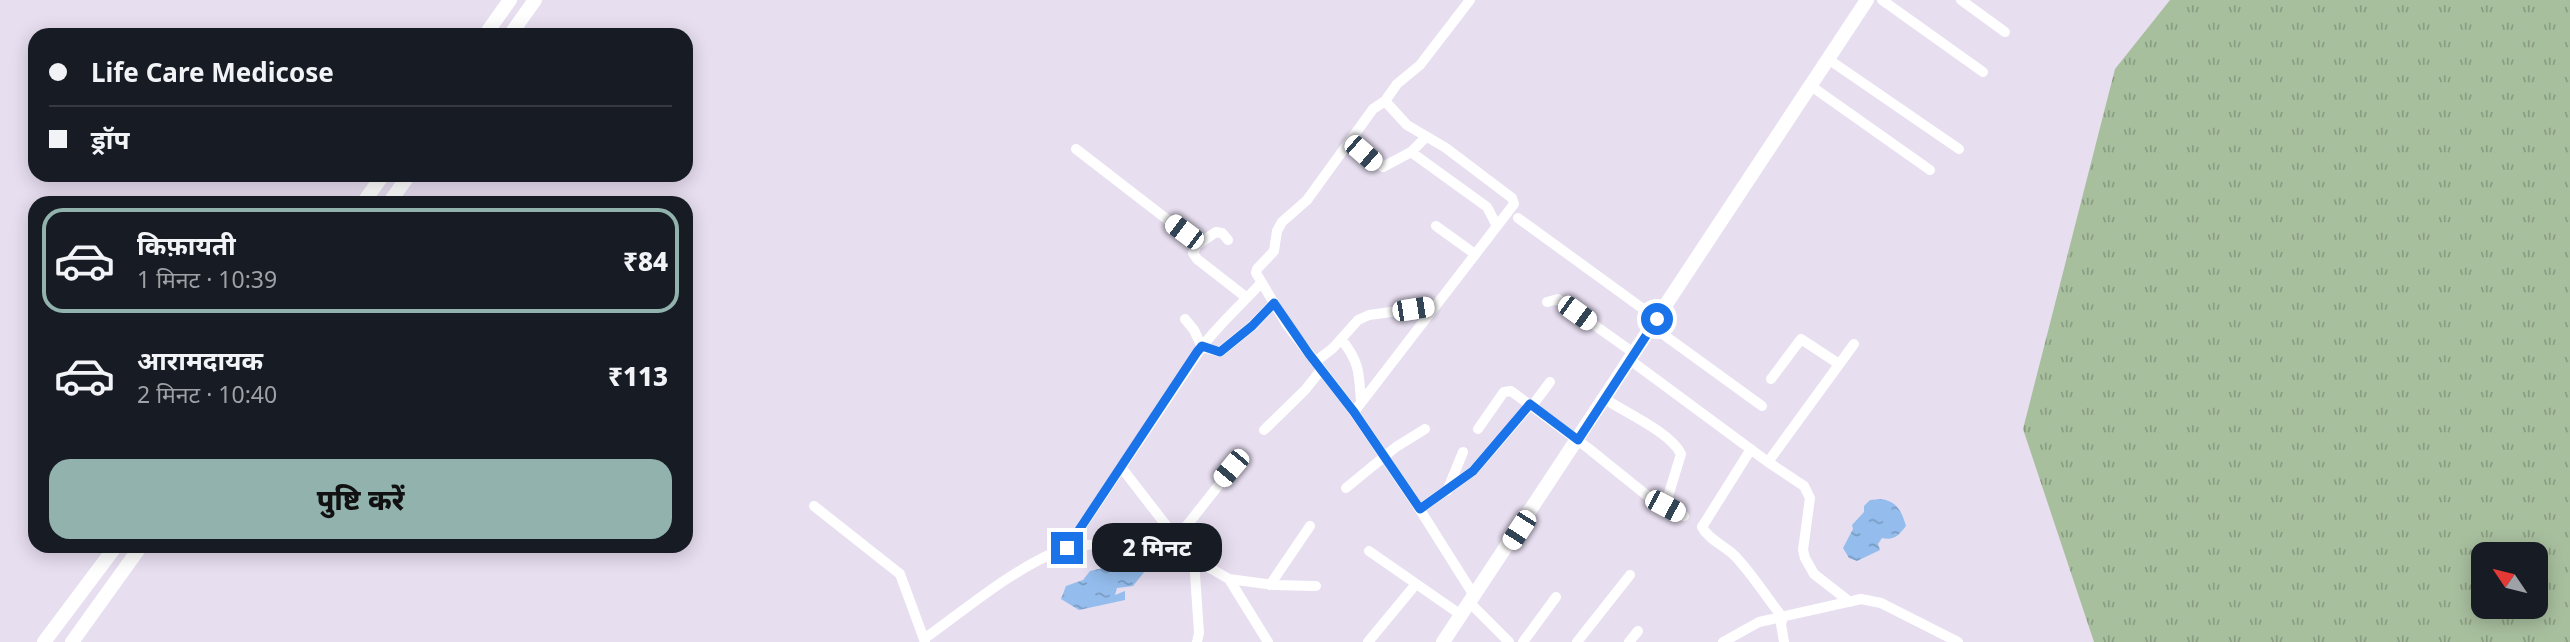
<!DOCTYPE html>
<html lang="hi">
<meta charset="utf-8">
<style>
body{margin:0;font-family:"Noto Sans","Noto Sans Devanagari",sans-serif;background:#20242c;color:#f1f3f6;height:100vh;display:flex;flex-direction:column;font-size:26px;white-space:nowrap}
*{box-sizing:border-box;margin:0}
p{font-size:23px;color:#9ea1a6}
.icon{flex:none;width:38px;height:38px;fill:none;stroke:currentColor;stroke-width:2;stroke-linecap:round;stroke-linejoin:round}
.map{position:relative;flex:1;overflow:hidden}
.details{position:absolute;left:28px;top:196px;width:665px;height:357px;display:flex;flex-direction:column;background:#171b24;border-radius:21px;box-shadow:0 4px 18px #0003}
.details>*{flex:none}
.hud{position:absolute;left:28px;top:28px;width:665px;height:154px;border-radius:21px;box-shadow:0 4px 18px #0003;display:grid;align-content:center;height:154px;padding:0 21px;background:#171b24}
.needle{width:46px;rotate:305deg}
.fabs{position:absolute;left:2471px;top:542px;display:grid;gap:14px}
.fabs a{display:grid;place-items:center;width:77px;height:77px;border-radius:14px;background:#171b24;box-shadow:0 4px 18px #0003;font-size:35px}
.end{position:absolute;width:32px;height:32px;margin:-16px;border:9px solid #1a73e8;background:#fff;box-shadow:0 0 0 4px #fff}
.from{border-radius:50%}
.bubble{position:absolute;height:49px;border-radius:21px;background:#171b24;box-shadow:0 4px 18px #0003;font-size:23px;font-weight:800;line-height:49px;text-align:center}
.car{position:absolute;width:21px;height:42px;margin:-21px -10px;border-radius:9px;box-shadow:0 0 5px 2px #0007;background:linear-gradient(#fff 24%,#345 0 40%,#fff 0 76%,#345 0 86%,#fff 0)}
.hud b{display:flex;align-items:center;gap:24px;height:66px;font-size:26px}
.hud b+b{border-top:2px solid #363941}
.hud i{width:18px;height:18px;background:#f1f3f6}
ul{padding:12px 0 0;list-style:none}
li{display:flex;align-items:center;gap:21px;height:105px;margin:0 14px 10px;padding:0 7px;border:4px solid transparent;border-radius:21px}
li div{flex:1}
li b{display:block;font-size:26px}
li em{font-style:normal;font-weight:800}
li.on{border-color:#92b2ad}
li>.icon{width:63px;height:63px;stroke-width:1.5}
.action{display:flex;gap:14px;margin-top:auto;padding:14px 21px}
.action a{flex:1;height:80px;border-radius:21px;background:#92b2ad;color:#111;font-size:28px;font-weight:800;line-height:80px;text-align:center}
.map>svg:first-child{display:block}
.grass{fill:url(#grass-tufts);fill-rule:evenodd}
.water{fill:url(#water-ripples)}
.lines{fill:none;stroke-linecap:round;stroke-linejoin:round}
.minor{stroke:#fff;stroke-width:10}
.tertiary{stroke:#fff;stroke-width:14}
.route{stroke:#1a73e8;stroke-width:9}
</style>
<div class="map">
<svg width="2570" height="642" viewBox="0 0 2570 642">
<defs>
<pattern id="grass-tufts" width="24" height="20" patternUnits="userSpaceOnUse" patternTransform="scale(1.75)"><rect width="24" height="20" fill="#a8bf9e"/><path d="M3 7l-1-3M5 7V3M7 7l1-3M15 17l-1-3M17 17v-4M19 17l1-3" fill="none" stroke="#8a9c82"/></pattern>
<pattern id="water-ripples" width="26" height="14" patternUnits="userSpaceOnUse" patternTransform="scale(1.75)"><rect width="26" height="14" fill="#94bded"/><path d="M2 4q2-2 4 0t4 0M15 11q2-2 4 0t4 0" fill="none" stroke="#7a9bc1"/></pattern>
</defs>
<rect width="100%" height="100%" fill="#e7def0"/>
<path class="grass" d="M2170,0H2570V642H2094L2023,429L2115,69ZM2483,555H2536V607H2483Z"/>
<path class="water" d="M1881,499C1897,501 1902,512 1906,526C1899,535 1894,541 1882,538L1878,544L1880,550L1857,561L1849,558L1843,548L1853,529L1852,525L1864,512V506L1870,500Z
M1138,557L1145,564L1134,569L1145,571L1133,586L1117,588L1115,595L1125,591V600L1079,610L1061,599L1066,586L1083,580L1090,571L1107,567L1125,569Z"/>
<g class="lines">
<path class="minor" d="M1470,0L1420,65L1397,84L1385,101L1373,109L1307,200L1282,222L1277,231L1274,251L1257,269L1256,273L1287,325L1354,412L1417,505L1475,597
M1882,0L1983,72
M1961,0L2005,32
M1828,59L1959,149
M1811,86L1930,170
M1351,141L1383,167L1411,152L1426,137
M1076,149L1195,241L1197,245L1193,253L1197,259L1247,298
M1411,152L1487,207L1497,226
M1518,218L1657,319
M1436,226L1475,254
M1197,245L1216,232L1222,233L1228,240
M1261,283C1241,305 1219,324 1202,347L1220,352L1252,326L1274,303
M1547,302L1558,299L1635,354
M1653,327L1762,406
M1341,339C1360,362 1359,374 1361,402
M1630,360L1768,462L1804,486L1810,498L1803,550L1805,558L1814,574L1850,602
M1315,362L1333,348L1358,320L1369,315L1435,306
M1771,379L1801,339L1839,364
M1605,399C1626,413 1670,432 1681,454L1665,506
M1532,406L1550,382
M1354,412L1514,204L1512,198L1446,148L1407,125L1385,101
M1478,429L1501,396L1504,392L1511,391L1588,448L1655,502L1684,516
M1264,430L1305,390L1321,370
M1751,449L1702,527C1708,539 1725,546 1735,556C1753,575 1767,598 1783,618L1781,624L1784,642
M1768,462L1854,344
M1121,467L1176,538
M1346,488L1396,447L1425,429
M1447,491L1463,452
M814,506L900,574L925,642
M1420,509L1473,471L1530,405
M1067,548L1202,347L1194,330L1185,319
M1169,548L1241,457
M1369,551L1461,615
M1194,559L1229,579L1274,585L1316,586
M1229,579L1268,642
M1270,585L1310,526
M1470,603L1509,642
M924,639C966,609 1015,567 1063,549C1078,544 1138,541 1154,543C1168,545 1182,553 1194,559L1199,633L1197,642
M1368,642L1416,584
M1523,642L1556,597
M1577,642L1630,575
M1629,642L1638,631
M1723,642L1759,622L1861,599L1881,603L1958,642"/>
<path class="tertiary" d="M485,35L510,0
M510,35L535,0
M363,203L383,175
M389,203L409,175
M44,642L116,546
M72,642L141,546
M1443,642L1867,0"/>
</g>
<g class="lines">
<path class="route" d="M1067,548L1197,352L1202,346L1220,352L1252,326L1274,303L1309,354L1354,412L1420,509L1473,471L1530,404L1578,440L1657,319"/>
</g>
</svg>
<div class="fabs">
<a><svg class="needle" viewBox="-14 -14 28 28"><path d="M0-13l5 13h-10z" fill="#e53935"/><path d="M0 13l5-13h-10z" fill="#9ea1a6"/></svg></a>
</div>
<i class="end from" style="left:1657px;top:319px"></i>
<i class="end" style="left:1067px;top:548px"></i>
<div class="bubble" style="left:1092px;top:523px;width:130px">2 मिनट</div>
<i class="car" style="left:1363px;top:153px;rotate:131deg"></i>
<i class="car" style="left:1184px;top:232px;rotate:307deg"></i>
<i class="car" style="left:1413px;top:309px;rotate:81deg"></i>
<i class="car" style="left:1577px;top:313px;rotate:126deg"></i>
<i class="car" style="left:1231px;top:468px;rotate:220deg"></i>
<i class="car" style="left:1665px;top:506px;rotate:118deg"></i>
<i class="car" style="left:1519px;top:530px;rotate:213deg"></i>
<div class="hud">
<b><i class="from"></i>Life Care Medicose</b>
<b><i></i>ड्रॉप</b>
</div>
<section class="details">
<ul>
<li class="on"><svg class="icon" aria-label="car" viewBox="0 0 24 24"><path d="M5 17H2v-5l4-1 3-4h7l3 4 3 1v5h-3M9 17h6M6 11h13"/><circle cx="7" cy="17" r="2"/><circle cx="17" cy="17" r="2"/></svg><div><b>किफ़ायती</b><p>1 मिनट · 10:39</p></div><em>₹84</em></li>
<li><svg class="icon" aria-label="car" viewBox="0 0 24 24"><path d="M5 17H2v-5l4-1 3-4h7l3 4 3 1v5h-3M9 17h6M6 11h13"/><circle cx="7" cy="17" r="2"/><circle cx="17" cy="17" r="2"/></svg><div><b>आरामदायक</b><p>2 मिनट · 10:40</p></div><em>₹113</em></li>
</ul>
<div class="action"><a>पुष्टि करें</a></div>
</section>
</div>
